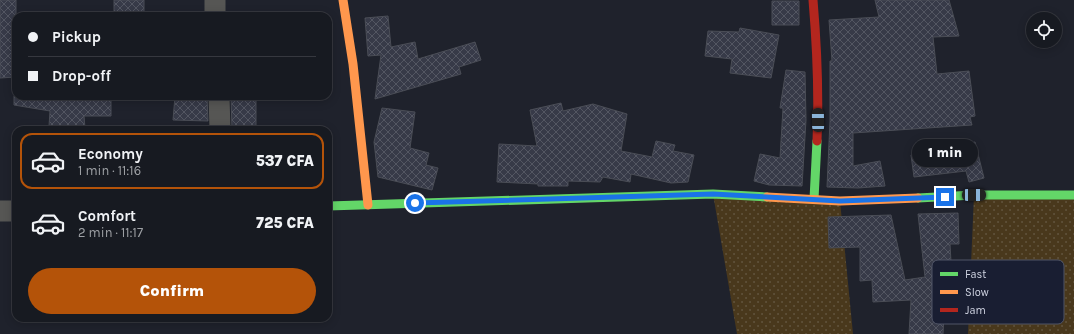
<!DOCTYPE html>
<meta charset="utf-8">
<style>
body{margin:0;font-family:Karla,sans-serif;background:#20232a;color:#f1f3f6;height:100vh;display:flex;flex-direction:column;font-size:15px;white-space:nowrap}
*{box-sizing:border-box;margin:0}
p{font-size:13px;color:#9ea1a5}
.icon{flex:none;width:22px;height:22px;fill:none;stroke:currentColor;stroke-width:2;stroke-linecap:round;stroke-linejoin:round}
.map{position:relative;flex:1;overflow:hidden}
.panel{position:absolute;left:12px;top:126px;width:320px;height:196px;display:flex;flex-direction:column;background:#171a21;border-radius:12px;box-shadow:0 2px 10px #0003,0 0 0 1px #36383f}
.panel>*{flex:none}
.banner{position:absolute;left:12px;top:12px;width:320px;height:88px;border-radius:12px;box-shadow:0 2px 10px #0003,0 0 0 1px #36383f;display:grid;align-content:center;height:88px;padding:0 16px;background:#171a21}
.fabs{position:absolute;left:1026px;top:12px;display:grid;gap:8px}
.fabs a{display:grid;place-items:center;width:36px;height:36px;border-radius:50%;background:#171a21;box-shadow:0 2px 10px #0003,0 0 0 1px #36383f;font-size:20px}
.end{position:absolute;width:18px;height:18px;margin:-9px;border:5px solid #1a73e8;background:#fff;box-shadow:0 0 0 2px #fff}
.from{border-radius:50%}
.bubble{position:absolute;height:28px;border-radius:14px;background:#171a21;box-shadow:0 2px 10px #0003,0 0 0 1px #36383f;font-size:13px;font-weight:800;line-height:28px;text-align:center}
.car{position:absolute;width:12px;height:24px;margin:-12px -6px;border-radius:5px;box-shadow:0 0 3px 1px #0007;background:linear-gradient(#222 24%,#8ab4d8 0 40%,#222 0 76%,#8ab4d8 0 86%,#222 0)}
.banner b{display:flex;align-items:center;gap:14px;height:38px;font-size:15px}
.banner b+b{border-top:1px solid #36383f}
.banner i{width:10px;height:10px;background:#f1f3f6}
ul{padding:7px 0 0;list-style:none}
li{display:flex;align-items:center;gap:12px;height:56px;margin:0 8px 6px;padding:0 8px;border:2px solid transparent;border-radius:12px}
li div{flex:1}
li b{display:block;font-size:15px}
li em{font-style:normal;font-weight:800}
li.current{border-color:#b45309}
li>.icon{width:36px;height:36px;stroke-width:1.5}
.cta{display:flex;gap:8px;margin-top:auto;padding:8px 16px}
.cta a{flex:1;height:46px;border-radius:24px;background:#b45309;color:#fff;font-size:16px;font-weight:800;line-height:46px;text-align:center}
.map>svg:first-child{display:block}
.grass{fill:url(#grass-dots)}
.building{fill:url(#building-cross-hatch);stroke:#4a4d56}
.lines{fill:none;stroke-linecap:round;stroke-linejoin:round}
.street{stroke:#565654;stroke-width:21}
.fast{stroke:#63d668;stroke-width:9}
.slow{stroke:#ff974d;stroke-width:9}
.jam{stroke:#b3261e;stroke-width:9}
.route{stroke:#1a73e8;stroke-width:5}
.key{fill:#191e32;stroke:#505567;stroke-width:1}
.key-label{font-size:11px;fill:#d1d5e3}
</style>
<div class="map">
<svg width="1074" height="334" viewBox="0 0 1074 334">
<defs>
<pattern id="grass-dots" width="8" height="8" patternUnits="userSpaceOnUse"><rect width="8" height="8" fill="#49381c"/><path d="M2 2h.1M6 6h.1" fill="none" stroke="#62543d" stroke-width="1.8" stroke-linecap="round"/></pattern>
<pattern id="building-cross-hatch" width="8" height="8" patternUnits="userSpaceOnUse"><rect width="8" height="8" fill="#373a48"/><path d="M0 0l8 8M0 8l8-8" fill="none" stroke="#535662"/></pattern>
</defs>
<rect width="100%" height="100%" fill="#1f222c"/>
<path class="grass" d="M713,194L840,201L853,334H737Z
M974,195H1074V334H968Z"/>
<path class="building" d="M0,0H16V77L0,78Z
M114,0H144V16H114Z
M875,0H949L959,36L933,37L937,74L969,71L975,116L970,117L972,125L853,133V166L880,161L885,186L858,188L827,187L830,121V61H832L829,20L879,17Z
M772,1H799V25H772Z
M388,16L391,47L415,42L418,59L475,42L481,60L459,67L461,74L375,99L381,55L368,56L365,18Z
M740,28L779,35L771,78L730,73L732,59L705,56L708,31L739,32Z
M786,70L805,72L806,120L802,186L769,185L754,181L760,154L780,158L783,108H780Z
M14,96H111V116H84L85,128L49,126L50,111L14,105Z
M175,96H207L208,121L173,120Z
M231,96H256V130H232Z
M561,103L563,111L593,104L627,114L621,151L652,157L656,141L675,145L673,151L694,155L688,182L671,183L631,174L630,182L603,177L600,182L568,181V186H538V184L497,182L499,144L537,146L530,110Z
M382,108L415,112L410,148L429,153L426,165L438,168L432,190L378,177L374,142Z
M975,142L984,178L969,182L966,171L914,177L911,155Z
M958,213L959,244H950L953,297H945L943,334H909L911,300L873,302L872,280L860,281V247L829,248L828,217L891,215L905,280L925,277L918,214Z"/>
<g class="lines">
<path class="street" d="M215,0V16
M219,96L220,130
M0,211H16"/>
<path class="fast" d="M918,198L974,195H1074
M814,199L817,141
M328,206L713,194L767,197"/>
<path class="slow" d="M343,0L353,64L368,205
M767,197L840,201L918,198"/>
<path class="jam" d="M813,0C817,47 819,94 817,141"/>
</g>
<g class="lines">
<path class="route" d="M415,203L713,194L840,201L945,197"/>
</g>
<rect x="932" y="260" width="132" height="64" rx="6" class="key"/>
<rect x="940" y="272" width="18" height="4" fill="#63d668"/>
<rect x="940" y="290" width="18" height="4" fill="#ff974d"/>
<rect x="940" y="308" width="18" height="4" fill="#b3261e"/>
<g class="key-label">
<text x="965" y="278">Fast</text>
<text x="965" y="296">Slow</text>
<text x="965" y="314">Jam</text>
</g>
</svg>
<div class="fabs">
<a><svg class="icon" aria-label="locate" viewBox="0 0 24 24"><circle cx="12" cy="12" r="6"/><path d="M12 2v4M12 18v4M2 12h4M18 12h4"/></svg></a>
</div>
<i class="end from" style="left:415px;top:203px"></i>
<i class="end" style="left:945px;top:197px"></i>
<div class="bubble" style="left:912px;top:139px;width:66px">1 min</div>
<i class="car" style="left:818px;top:120px;rotate:359deg"></i>
<i class="car" style="left:974px;top:195px;rotate:90deg"></i>
<div class="banner">
<b><i class="from"></i>Pickup</b>
<b><i></i>Drop-off</b>
</div>
<section class="panel">
<ul>
<li class="current"><svg class="icon" aria-label="car" viewBox="0 0 24 24"><path d="M5 17H2v-5l4-1 3-4h7l3 4 3 1v5h-3M9 17h6M6 11h13"/><circle cx="7" cy="17" r="2"/><circle cx="17" cy="17" r="2"/></svg><div><b>Economy</b><p>1 min · 11:16</p></div><em>537 CFA</em></li>
<li><svg class="icon" aria-label="car" viewBox="0 0 24 24"><path d="M5 17H2v-5l4-1 3-4h7l3 4 3 1v5h-3M9 17h6M6 11h13"/><circle cx="7" cy="17" r="2"/><circle cx="17" cy="17" r="2"/></svg><div><b>Comfort</b><p>2 min · 11:17</p></div><em>725 CFA</em></li>
</ul>
<div class="cta"><a>Confirm</a></div>
</section>
</div>
